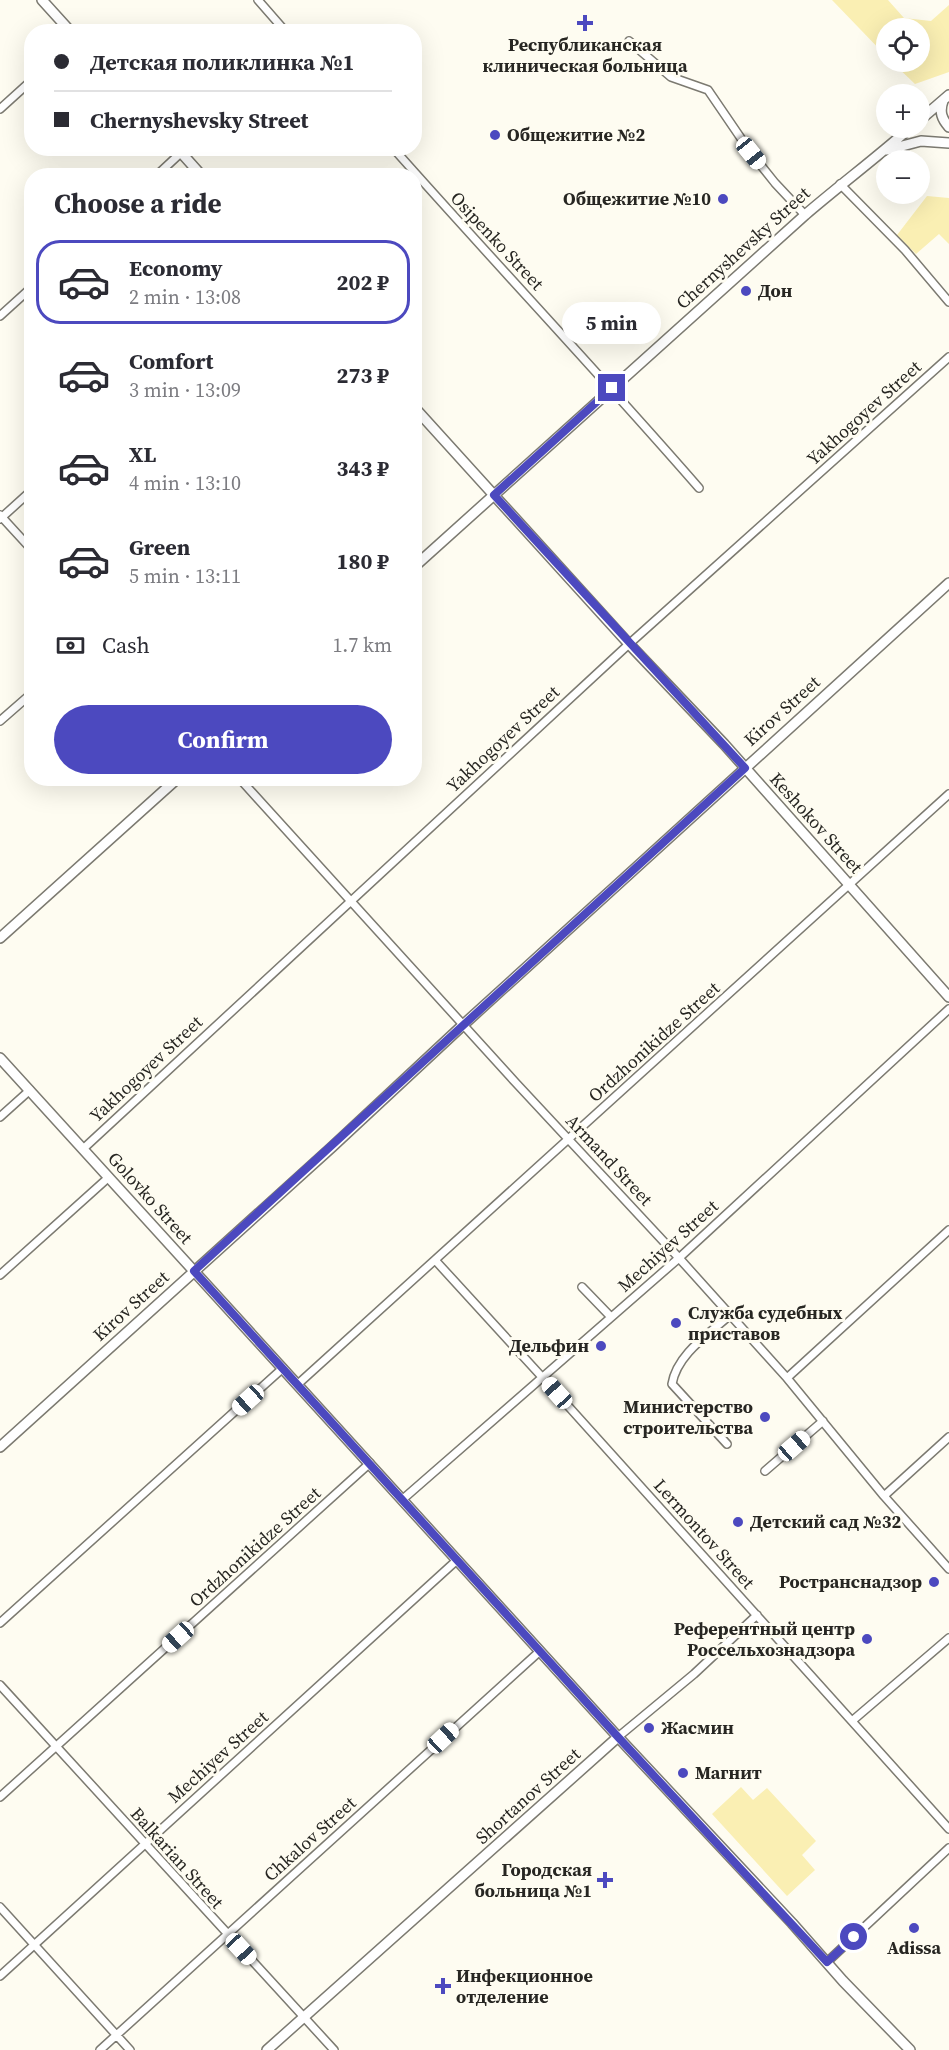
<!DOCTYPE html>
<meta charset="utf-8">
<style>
body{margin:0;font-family:"Source Serif 4",serif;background:#f7f7f7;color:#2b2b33;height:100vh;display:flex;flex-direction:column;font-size:22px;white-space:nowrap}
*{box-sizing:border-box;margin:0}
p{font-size:20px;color:#7c7c81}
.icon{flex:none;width:33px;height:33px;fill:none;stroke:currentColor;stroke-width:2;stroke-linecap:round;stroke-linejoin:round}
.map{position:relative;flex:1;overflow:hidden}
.panel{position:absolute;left:24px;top:168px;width:398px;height:618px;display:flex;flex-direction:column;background:#fff;border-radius:24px;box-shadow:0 6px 24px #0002}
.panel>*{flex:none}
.top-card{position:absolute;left:24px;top:24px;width:398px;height:132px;border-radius:24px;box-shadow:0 6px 24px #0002;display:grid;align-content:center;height:132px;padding:0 30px;background:#fff}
.buttons{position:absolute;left:876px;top:18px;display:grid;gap:12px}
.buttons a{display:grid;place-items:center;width:54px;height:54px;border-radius:50%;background:#fff;box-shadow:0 6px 24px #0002;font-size:30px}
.end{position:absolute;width:27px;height:27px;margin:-14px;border:8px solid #4c49bf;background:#fff;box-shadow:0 0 0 3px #fff}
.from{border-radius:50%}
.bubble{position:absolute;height:42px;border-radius:21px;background:#fff;box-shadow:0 6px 24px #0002;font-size:20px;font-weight:700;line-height:42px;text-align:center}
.car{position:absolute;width:18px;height:36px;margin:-18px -9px;border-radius:8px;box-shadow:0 0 4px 2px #0007;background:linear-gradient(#fff 24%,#345 0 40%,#fff 0 76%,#345 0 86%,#fff 0)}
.top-card b{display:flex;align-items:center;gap:21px;height:57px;font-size:22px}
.top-card b+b{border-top:2px solid #e1e1e2}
.top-card i{width:15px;height:15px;background:#2b2b33}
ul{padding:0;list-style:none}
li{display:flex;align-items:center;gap:18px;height:84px;margin:0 12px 9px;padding:0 18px;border:3px solid transparent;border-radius:24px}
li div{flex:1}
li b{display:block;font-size:22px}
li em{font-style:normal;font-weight:700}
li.on{border-color:#4c49bf}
li>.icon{width:54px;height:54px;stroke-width:1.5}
h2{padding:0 30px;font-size:27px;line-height:72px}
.pay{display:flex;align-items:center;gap:15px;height:66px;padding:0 30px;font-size:22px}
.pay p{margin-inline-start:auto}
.primary-button{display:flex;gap:12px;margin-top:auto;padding:12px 30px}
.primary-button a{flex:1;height:69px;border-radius:36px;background:#4c49bf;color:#fff;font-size:24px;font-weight:700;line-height:69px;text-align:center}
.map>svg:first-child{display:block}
.green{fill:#faefb3}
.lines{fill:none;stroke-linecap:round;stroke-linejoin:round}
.street-casing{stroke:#7c7a71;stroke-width:10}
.secondary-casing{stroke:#7c7a71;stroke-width:12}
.street{stroke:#fff;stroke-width:7}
.secondary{stroke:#fff;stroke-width:9}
.route{stroke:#4c49bf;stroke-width:8}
.poi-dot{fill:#4c49bf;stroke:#fefcf1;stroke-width:2}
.labels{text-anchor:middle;stroke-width:6;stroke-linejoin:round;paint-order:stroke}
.poi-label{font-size:18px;font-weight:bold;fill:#272622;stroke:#fefcf1;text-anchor:start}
.street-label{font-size:18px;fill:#272622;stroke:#fefcf1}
</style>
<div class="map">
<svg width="949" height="2050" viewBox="0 0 949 2050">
<rect width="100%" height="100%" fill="#fefcf1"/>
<path class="green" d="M832,0H888L904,18L931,21L949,5V72L915,84L892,62H920V28H886V56Z
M927,196L949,198V244L939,234L916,254L897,235Z
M741,1787L753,1800L767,1788L816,1841L802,1855L815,1870L787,1896L712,1814Z"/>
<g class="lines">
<defs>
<path id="street" d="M258,0L286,32
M629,41L671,77L708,90L751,153L775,183L805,215
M0,109L32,80
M393,148C494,262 599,373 699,488
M156,176L186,148
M840,184L905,250L949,302
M0,316L32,287
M0,515L32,550
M0,519L32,490
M0,721L32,693
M239,778L516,1083L679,1258L787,1378L884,1496L949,1569
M0,1117L30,1090
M83,1149L629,644L949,357
M435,1260L542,1377L949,1829
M0,1275L109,1177
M582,1287L611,1317
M787,1378L949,1230
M298,1384L949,794
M727,1444L672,1384C677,1354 709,1334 730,1315
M765,1471L823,1421
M884,1496L949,1437
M403,1499L679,1258L949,1009
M0,1623L283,1368
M0,1685L334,2050
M852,1721L949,1638
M618,1737L694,1674L757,1615
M0,1797L370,1463
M0,1907L130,2050
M827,1962L949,1848
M0,1976L457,1560
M100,2050L540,1651"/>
<path id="secondary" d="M42,0L71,32
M943,101C939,112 942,119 949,127
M920,120L949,95
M177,148L202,176
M887,150L921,141L949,143
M414,407L629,644L724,744L949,997
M414,567L805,215C840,185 876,158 910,128
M0,938L178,778
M0,1058L618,1737L792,1923L843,1981L910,2050
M0,1447L332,1147L463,1025L949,583
M267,2050L618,1737"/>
</defs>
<use href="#street" class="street-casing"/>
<use href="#secondary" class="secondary-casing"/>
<use href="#street" class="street"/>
<use href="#secondary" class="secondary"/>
</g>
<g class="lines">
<path class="route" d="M612,388L494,495L745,768L194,1271L618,1737L827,1962L854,1937"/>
</g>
<g class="poi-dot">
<path d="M582 14h6v6h6v6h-6v6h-6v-6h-6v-6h6z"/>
<circle cx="495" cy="135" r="6"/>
<circle cx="723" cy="199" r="6"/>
<circle cx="746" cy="291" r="6"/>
<circle cx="676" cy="1323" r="6"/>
<circle cx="601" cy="1346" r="6"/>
<circle cx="765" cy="1417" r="6"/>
<circle cx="738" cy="1522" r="6"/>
<circle cx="934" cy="1582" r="6"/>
<circle cx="867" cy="1639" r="6"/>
<circle cx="649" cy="1728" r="6"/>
<circle cx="683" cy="1773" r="6"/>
<path d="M602 1871h6v6h6v6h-6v6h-6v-6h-6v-6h6z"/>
<circle cx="914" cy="1928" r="6"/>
<path d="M440 1977h6v6h6v6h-6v6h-6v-6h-6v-6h6z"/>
</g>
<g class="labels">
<g class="poi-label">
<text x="585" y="51" text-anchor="middle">Республиканская<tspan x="585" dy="21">клиническая больница</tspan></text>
<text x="507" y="141">Общежитие №2</text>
<text x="711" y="205" text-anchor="end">Общежитие №10</text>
<text x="758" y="297">Дон</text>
<text x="688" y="1319">Служба судебных<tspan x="688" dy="21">приставов</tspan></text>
<text x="589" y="1352" text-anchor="end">Дельфин</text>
<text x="753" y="1413" text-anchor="end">Министерство<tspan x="753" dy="21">строительства</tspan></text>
<text x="750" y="1528">Детский сад №32</text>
<text x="922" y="1588" text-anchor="end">Ространснадзор</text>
<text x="855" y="1635" text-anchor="end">Референтный центр<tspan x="855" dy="21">Россельхознадзора</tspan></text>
<text x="661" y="1734">Жасмин</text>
<text x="695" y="1779">Магнит</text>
<text x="592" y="1876" text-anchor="end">Городская<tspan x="592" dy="21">больница №1</tspan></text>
<text x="914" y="1954" text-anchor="middle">Adissa</text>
<text x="456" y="1982">Инфекционное<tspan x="456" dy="21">отделение</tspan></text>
</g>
<g class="street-label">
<text transform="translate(497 241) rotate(47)" y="6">Osipenko Street</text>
<text transform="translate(743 248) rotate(-42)" y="6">Chernyshevsky Street</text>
<text transform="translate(864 413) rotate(-42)" y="6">Yakhogoyev Street</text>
<text transform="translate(782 711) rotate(-42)" y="6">Kirov Street</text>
<text transform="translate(503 739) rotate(-43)" y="6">Yakhogoyev Street</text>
<text transform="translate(816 823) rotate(48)" y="6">Keshokov Street</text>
<text transform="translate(654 1042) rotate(-42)" y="6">Ordzhonikidze Street</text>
<text transform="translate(146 1069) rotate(-43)" y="6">Yakhogoyev Street</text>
<text transform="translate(609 1160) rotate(47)" y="6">Armand Street</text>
<text transform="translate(150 1198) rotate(48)" y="6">Golovko Street</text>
<text transform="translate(668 1246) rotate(-42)" y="6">Mechiyev Street</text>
<text transform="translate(131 1306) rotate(-42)" y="6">Kirov Street</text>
<text transform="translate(704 1534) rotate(48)" y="6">Lermontov Street</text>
<text transform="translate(255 1547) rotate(-42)" y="6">Ordzhonikidze Street</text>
<text transform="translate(218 1757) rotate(-42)" y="6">Mechiyev Street</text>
<text transform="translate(528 1796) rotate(-42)" y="6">Shortanov Street</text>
<text transform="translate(310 1839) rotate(-42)" y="6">Chkalov Street</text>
<text transform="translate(177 1858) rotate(48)" y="6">Balkarian Street</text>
</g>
</g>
</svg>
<div class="buttons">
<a><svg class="icon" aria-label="locate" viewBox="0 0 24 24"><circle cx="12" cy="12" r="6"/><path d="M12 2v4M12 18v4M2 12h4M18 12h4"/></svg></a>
<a>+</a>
<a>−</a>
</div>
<i class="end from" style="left:854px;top:1937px"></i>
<i class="end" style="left:612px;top:388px"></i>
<div class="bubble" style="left:562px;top:302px;width:99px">5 min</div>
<i class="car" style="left:751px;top:153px;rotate:141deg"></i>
<i class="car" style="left:557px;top:1393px;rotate:318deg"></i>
<i class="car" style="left:248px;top:1400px;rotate:228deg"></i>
<i class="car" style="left:794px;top:1446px;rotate:49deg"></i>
<i class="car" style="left:178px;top:1637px;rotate:228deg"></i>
<i class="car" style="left:443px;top:1738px;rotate:47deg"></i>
<i class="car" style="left:241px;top:1949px;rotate:137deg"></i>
<div class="top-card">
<b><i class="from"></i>Детская поликлинка №1</b>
<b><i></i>Chernyshevsky Street</b>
</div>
<section class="panel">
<h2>Choose a ride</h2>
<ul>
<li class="on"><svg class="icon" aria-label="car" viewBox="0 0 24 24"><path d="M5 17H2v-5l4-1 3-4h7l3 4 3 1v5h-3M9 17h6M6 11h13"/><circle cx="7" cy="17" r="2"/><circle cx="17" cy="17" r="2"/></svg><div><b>Economy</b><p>2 min · 13:08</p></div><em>202 ₽</em></li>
<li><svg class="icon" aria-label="car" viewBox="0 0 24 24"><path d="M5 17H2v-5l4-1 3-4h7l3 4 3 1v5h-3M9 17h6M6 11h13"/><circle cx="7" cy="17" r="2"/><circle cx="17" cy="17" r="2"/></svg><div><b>Comfort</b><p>3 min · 13:09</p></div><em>273 ₽</em></li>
<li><svg class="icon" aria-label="car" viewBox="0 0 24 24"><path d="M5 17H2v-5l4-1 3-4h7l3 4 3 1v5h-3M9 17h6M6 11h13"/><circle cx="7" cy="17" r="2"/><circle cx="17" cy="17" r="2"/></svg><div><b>XL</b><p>4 min · 13:10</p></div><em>343 ₽</em></li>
<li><svg class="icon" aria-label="car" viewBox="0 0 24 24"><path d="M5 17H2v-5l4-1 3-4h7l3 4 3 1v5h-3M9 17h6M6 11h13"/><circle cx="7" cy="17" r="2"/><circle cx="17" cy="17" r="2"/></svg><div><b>Green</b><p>5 min · 13:11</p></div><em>180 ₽</em></li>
</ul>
<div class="pay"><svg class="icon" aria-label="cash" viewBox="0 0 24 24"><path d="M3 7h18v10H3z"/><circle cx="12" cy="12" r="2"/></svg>Cash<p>1.7 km</p></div>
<div class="primary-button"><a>Confirm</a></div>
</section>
</div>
